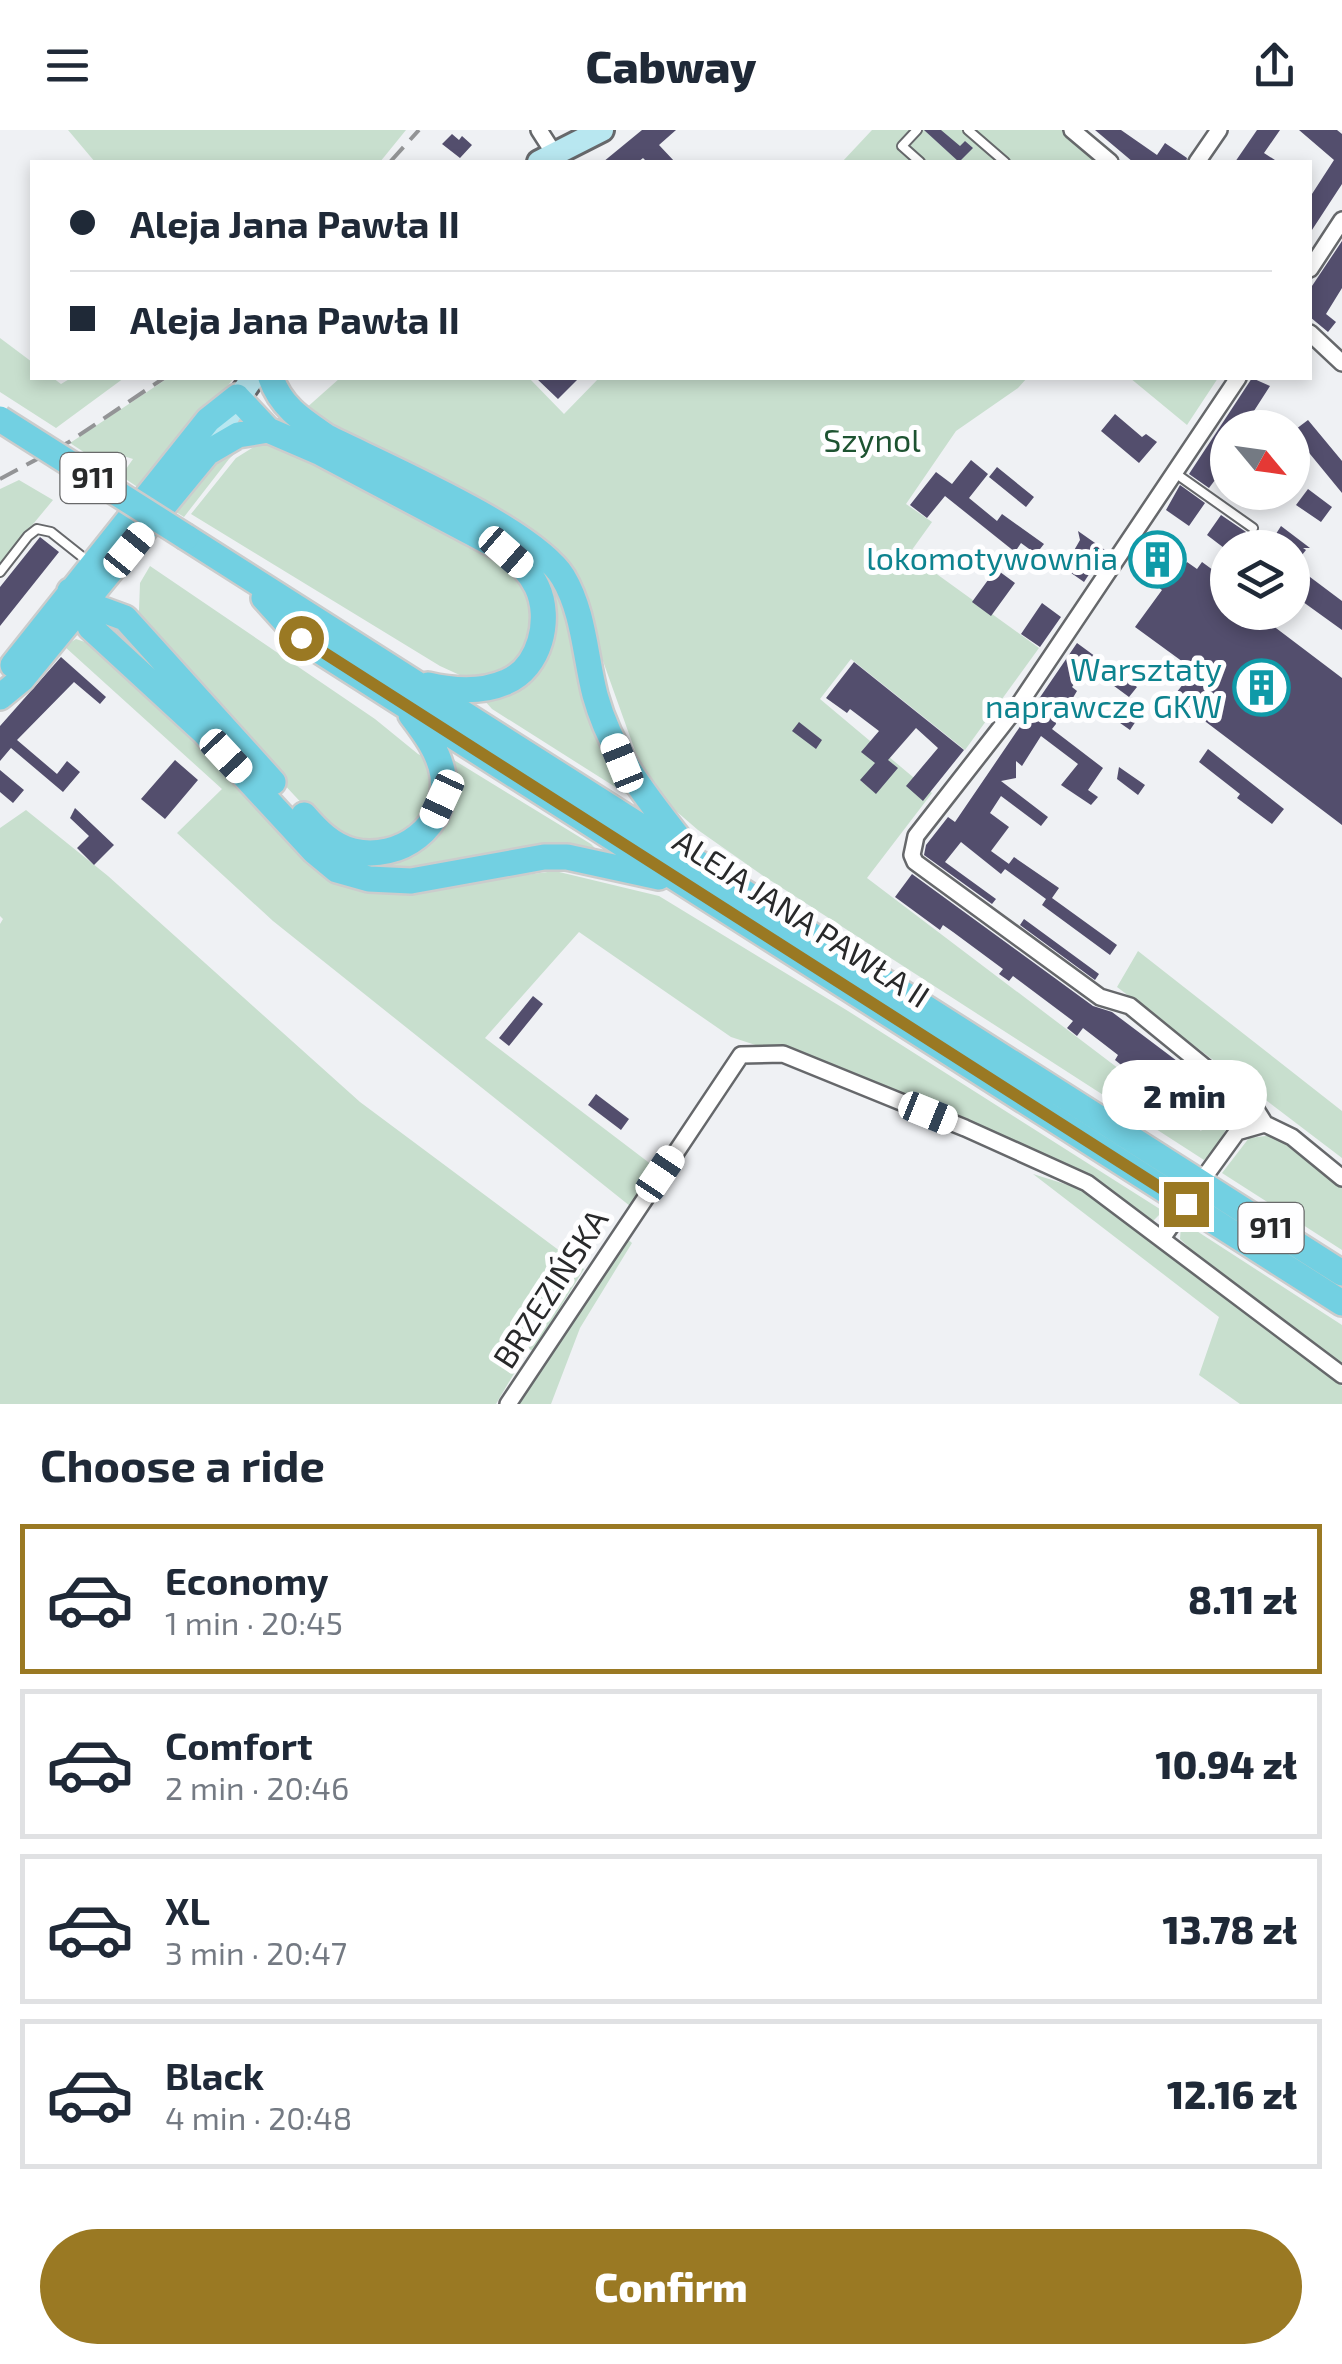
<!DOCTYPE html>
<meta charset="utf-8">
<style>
body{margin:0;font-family:"Exo 2",sans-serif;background:#f6f6f7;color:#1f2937;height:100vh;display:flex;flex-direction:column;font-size:38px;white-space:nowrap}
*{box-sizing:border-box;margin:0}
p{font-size:32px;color:#747a83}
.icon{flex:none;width:55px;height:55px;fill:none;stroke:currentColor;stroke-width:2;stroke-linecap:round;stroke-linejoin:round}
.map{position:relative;height:1274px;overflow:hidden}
.side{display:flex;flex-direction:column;background:#fff;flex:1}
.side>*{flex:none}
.hud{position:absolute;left:30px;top:30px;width:1282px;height:220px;border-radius:0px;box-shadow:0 5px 15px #0003;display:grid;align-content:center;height:220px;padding:0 40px;background:#fff}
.needle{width:65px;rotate:119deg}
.controls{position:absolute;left:1210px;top:280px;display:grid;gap:20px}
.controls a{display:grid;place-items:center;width:100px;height:100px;border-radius:50%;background:#fff;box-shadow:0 5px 15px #0003;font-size:50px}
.end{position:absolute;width:45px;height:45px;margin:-22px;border:12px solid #9a7923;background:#fff;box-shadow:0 0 0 5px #fff}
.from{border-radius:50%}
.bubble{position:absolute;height:70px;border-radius:35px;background:#fff;box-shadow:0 5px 15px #0003;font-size:32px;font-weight:800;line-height:70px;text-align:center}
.car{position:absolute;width:30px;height:60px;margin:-30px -15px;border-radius:12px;box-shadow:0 0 8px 2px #0007;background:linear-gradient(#fff 24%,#345 0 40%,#fff 0 76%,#345 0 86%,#fff 0)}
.hud b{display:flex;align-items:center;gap:35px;height:95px;font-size:38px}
.hud b+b{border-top:2px solid #e0e1e3}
.hud i{width:25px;height:25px;background:#1f2937}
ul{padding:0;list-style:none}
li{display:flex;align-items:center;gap:30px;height:150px;margin:0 20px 15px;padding:0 20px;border:5px solid #e0e1e3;border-radius:0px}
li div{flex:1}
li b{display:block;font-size:38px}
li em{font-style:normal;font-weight:800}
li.selected{border-color:#9a7923}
li>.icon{width:90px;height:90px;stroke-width:1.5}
h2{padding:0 40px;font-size:45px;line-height:120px}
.button{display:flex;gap:20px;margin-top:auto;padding:20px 40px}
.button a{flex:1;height:115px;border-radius:60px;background:#9a7923;color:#fff;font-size:40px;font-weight:800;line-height:115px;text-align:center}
header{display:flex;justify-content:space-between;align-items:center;height:130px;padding:0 40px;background:#fff;font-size:45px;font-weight:800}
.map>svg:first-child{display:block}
.green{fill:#c8dfce}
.building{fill:#534e6d}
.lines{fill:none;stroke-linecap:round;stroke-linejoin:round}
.service-casing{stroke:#66686b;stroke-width:12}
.minor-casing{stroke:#66686b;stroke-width:20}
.secondary-casing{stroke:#66686b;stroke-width:28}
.primary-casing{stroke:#cbcccc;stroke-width:30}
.service{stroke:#fff;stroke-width:8}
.minor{stroke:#fff;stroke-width:15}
.secondary{stroke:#b8e7f0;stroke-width:22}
.primary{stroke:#72d0e2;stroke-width:25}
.rail{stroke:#939496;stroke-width:4;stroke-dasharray:20 10;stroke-linecap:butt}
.primary-bridge-casing{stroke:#cbcccc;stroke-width:30;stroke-linecap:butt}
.primary-bridge{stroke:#72d0e2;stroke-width:25}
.route{stroke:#9a7923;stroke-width:12}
.labels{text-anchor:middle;stroke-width:10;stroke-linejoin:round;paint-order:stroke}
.shield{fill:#fefeff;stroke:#68696a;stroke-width:2.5}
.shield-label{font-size:30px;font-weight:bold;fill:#28292a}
.park-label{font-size:32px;fill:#1d5331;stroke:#fefeff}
.culture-label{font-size:32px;fill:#0d838f;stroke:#fefeff;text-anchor:end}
.street-label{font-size:32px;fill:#28292a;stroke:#fefeff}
</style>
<header><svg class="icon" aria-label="menu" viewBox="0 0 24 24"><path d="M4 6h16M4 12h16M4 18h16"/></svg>Cabway<svg class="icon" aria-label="share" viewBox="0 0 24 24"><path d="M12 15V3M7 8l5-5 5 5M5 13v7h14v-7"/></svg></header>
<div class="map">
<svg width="1342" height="1274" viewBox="0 0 1342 1274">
<rect width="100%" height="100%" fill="#eff1f4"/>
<path class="green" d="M68,0H406L380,32H95Z
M872,0H1062L1100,32H842Z
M0,208L32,232V248H53L61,254L71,248H124L56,298L0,262Z
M168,248H234L142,360L121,346L133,329L117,324L108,338L70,313Z
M340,248H529L564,284L599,248H1027L1018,258L956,301L906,374L932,392L909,424L1039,518L965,620L851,529L820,569L932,663L867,748L1201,1001L1227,966L1237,979L1218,1014L1204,1030L762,745L698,700L648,657L579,464L561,426L304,280Z
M1130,248H1218L1187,295Z
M283,285L500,404L556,455L639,672L492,579L484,570L510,560L547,458L277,295Z
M251,308L229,329L184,387L171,379L212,331Z
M268,308L486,417L532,462V515L497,550L464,547L440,536L191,384L236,328Z
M19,350L53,370L0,434V359Z
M150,436L375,589L418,624L433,631L438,648L425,694C375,716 371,724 322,695L154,515L133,487L139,480L140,453Z
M122,499C167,548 212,596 257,645C280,670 302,702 333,719C398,754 466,692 444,624L591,714L602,725C531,712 464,733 394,743L359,740L324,721L182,569L115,509Z
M76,509L106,519L329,745L391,763L555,741L659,766L848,881L1163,1081L1153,1091L1083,1043L882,956L731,907L579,802L485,908L656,1038L630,1076L273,791L177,703L222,659L64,516Z
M26,680L108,746L360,972L584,1139L533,1221L529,1219L525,1225L496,1274H0V794L3,789L0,786V698Z
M1138,821L1342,981V1028L1117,857Z
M1273,1005L1342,1058V1120L1222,1043L1249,1008Z
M1033,1044L1084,1060L1342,1256V1274H1240L1199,1245L1219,1187Z
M1181,1096H1189L1342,1195V1237L1212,1140L1180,1109Z
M624,1106L632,1113L580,1198L551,1274H518Z"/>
<path class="building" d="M642,0H676L659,15L675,32H647L643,28L638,32H603Z
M924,0H941L960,16L965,11L973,18L959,32Z
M1095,0H1121L1157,25L1165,13L1187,28L1186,32H1133Z
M1257,0H1280L1264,23L1278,32H1235Z
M1299,0H1337L1342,4V54L1310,103V67L1334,30Z
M452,4L459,10L462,6L472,15L460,28L442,14Z
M1342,111V158L1326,184L1336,192L1328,202L1310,187V159Z
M536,248H579L558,269Z
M1252,248L1270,256L1243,298H1228V326L1221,336L1224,338L1209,358L1189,344Z
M1115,284L1142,307L1146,304L1157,312L1139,333L1101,301Z
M1308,290L1342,331V363L1292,302Z
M971,330L988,344L969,368L997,391L1002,384L1044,414L1036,424L1021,413L1015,422L945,366L927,388L910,375L936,342L952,354Z
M997,337L1034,367L1026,377L989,347Z
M1180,355L1205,373L1189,396L1166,380Z
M1308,359L1332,377L1321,392L1296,375Z
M1221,385L1249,404L1238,418H1224L1207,405Z
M1281,396L1310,418H1303L1306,420L1294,435L1342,471V500L1292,464V418H1267Z
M1078,401L1105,420L1084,452L1064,438L1080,410Z
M1161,404L1176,416L1163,436L1177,446L1187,432L1197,439L1202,432L1228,451V482H1255L1342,548V695L1173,567L1194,540L1135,497L1162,460L1135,440Z
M40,407L59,422L0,496V457Z
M996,439L1015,453L991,486L972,472Z
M1042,473L1061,487L1040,517L1021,504Z
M1077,513L1137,557L1129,567L1087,536L1072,557L1077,561L1062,586H1055L1056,594L1052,599L1103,638L1088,660L1098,667L1091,675L1061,655L1078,634L1041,606L1022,636L1016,631V648L1001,651L1048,687L1041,696L1001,666L990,683L1009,697L991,721L1009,734L1001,744L961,712L945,732L996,769L992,774L924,725L926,715L948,687L955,692Z
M61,527L106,567L100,574L74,552L17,610L57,644L67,631L80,642L63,662L11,618L0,631V596Z
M854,532L964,620L923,671L906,656L938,618L916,598L888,630L898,638L876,664L860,650L875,633L861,622L879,601L850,579L847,583L826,568Z
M1124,572L1134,579L1130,586L1136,591L1130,600L1113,588Z
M799,592L822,610L816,619L792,601Z
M1208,619L1284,679L1272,694L1237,668L1240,664L1199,632Z
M175,630L198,650L165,689L141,669Z
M1119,637L1145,655L1138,665L1117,649Z
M0,640L24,660L13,673L0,662Z
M75,678L114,715L94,735L77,718L89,706L70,688Z
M1014,727L1059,758L1052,768L1117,815L1110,825L1042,775L1046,769L1005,739Z
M912,744L1093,876L1112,882L1181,934L1159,964L1149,956L1153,951L1128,933L1125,938L1115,930L1118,925L1083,898L1077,906L1067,898L1073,891L1013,846L1009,851L999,844L1003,839L953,802L943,795L940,800L895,767Z
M1024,789L1099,844L1095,850L1020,795Z
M533,866L543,874L509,916L499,908Z
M1198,946L1217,961L1195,990L1175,975Z
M596,964L629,989L621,1000L588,975Z"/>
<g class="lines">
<defs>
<path id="service" d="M917,0L902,16L920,32
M968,0L1005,32
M1175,343L1253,398
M0,442L28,406L37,399L51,402L90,433"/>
<path id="minor" d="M539,0L555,25
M1072,0L1110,32
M1197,32L1219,0
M1310,139L1342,90
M1310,203L1342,233
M1238,248L1020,573L916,706L912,725L915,732L1100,867L1130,876L1255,978L1265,994L1292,1007L1342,1048
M1200,1053L1237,1002L1265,994
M1163,1107L1186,1074
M508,1274L741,925L783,924L965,998L1087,1053L1342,1245"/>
<path id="secondary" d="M539,32L602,0
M207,323C224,298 234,271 253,248"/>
<path id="primary" d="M271,248C281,277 302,290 327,307C383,335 533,399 563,447C584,482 585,526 595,565C611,624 647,668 684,715
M237,267L268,300L319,322L506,421C519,432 530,442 537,457C552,489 540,538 506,552C481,563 454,561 428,555
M186,407L1342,1143
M70,461L84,473L125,488L273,652
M264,468L301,509L1342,1173
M84,473L90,497L204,602L314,721L337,740L369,749L411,751L544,727H567L659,747
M13,535L208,290L237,267
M0,567L22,549L207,323L238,305L268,300
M304,685C317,700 332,716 353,721C400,732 449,696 443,646C440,623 424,602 411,585"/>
</defs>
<use href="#service" class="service-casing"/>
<use href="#minor" class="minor-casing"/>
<use href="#secondary" class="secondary-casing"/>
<use href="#primary" class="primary-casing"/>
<use href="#service" class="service"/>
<use href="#minor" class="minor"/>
<use href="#secondary" class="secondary"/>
<use href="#primary" class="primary"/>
<path class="rail" d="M390,32L419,0
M0,349L69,312L164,248"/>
<defs>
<path id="primary-bridge" d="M0,289L186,407"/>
</defs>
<use href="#primary-bridge" class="primary-bridge-casing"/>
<use href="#primary-bridge" class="primary-bridge"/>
</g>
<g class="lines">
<path class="route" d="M301,508L1186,1074"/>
</g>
<defs>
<symbol id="building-ring" viewBox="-11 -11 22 22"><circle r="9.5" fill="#fefeff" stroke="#0f9aa8" stroke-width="1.5"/><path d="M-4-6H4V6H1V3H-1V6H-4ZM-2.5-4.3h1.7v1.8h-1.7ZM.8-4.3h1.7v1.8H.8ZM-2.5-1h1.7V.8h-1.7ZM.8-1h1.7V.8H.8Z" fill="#0f9aa8"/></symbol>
</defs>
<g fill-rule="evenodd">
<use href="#building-ring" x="1126" y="398" width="63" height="63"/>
<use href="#building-ring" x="1230" y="526" width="63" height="63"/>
</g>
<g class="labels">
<g class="shield">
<rect x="60.5" y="323" width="65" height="50" rx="8"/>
<rect x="1238.5" y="1073" width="65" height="50" rx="8"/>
</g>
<g class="shield-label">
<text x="93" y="358">911</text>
<text x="1271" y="1108">911</text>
</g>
<g class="park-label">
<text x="872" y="322">Szynol</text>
</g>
<g class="culture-label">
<text x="1118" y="440">lokomotywownia</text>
<text x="1222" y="551">Warsztaty<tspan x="1222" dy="37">naprawcze GKW</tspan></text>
</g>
<g class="street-label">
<text transform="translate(801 789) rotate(33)" y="11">ALEJA JANA PAWŁA II</text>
<text transform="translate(551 1159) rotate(-57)" y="11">BRZEZIŃSKA</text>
</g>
</g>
</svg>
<div class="controls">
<a><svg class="needle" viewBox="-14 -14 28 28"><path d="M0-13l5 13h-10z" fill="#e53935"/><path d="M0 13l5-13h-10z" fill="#747a83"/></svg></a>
<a><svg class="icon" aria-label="layers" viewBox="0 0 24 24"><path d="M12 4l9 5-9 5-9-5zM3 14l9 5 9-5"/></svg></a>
</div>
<i class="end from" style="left:301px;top:508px"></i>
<i class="end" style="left:1186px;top:1074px"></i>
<div class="bubble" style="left:1102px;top:930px;width:165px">2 min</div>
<i class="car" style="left:129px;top:420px;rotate:39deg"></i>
<i class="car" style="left:506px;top:422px;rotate:131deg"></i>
<i class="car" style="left:226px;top:626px;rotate:137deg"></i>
<i class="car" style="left:622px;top:633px;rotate:338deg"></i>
<i class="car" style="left:442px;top:669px;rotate:205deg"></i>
<i class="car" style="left:928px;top:983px;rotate:112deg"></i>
<i class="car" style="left:660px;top:1044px;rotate:34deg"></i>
<div class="hud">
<b><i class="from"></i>Aleja Jana Pawła II</b>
<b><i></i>Aleja Jana Pawła II</b>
</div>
</div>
<section class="side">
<h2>Choose a ride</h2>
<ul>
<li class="selected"><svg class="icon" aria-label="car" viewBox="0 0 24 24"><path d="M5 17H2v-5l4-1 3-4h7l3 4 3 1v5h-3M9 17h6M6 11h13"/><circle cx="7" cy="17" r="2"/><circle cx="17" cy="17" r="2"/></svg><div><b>Economy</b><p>1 min · 20:45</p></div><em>8.11 zł</em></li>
<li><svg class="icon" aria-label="car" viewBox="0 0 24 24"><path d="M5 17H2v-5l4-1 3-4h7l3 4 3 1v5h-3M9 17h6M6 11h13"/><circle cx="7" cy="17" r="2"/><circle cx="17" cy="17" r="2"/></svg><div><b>Comfort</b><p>2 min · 20:46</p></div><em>10.94 zł</em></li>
<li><svg class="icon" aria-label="car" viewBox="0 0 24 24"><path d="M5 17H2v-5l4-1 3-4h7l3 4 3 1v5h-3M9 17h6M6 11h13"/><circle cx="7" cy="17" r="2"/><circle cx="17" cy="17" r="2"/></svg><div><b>XL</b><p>3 min · 20:47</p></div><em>13.78 zł</em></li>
<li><svg class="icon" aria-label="car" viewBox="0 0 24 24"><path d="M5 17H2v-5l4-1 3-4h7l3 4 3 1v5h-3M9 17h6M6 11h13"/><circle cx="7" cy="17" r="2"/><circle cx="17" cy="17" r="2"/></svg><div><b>Black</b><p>4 min · 20:48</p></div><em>12.16 zł</em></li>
</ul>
<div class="button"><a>Confirm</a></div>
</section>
